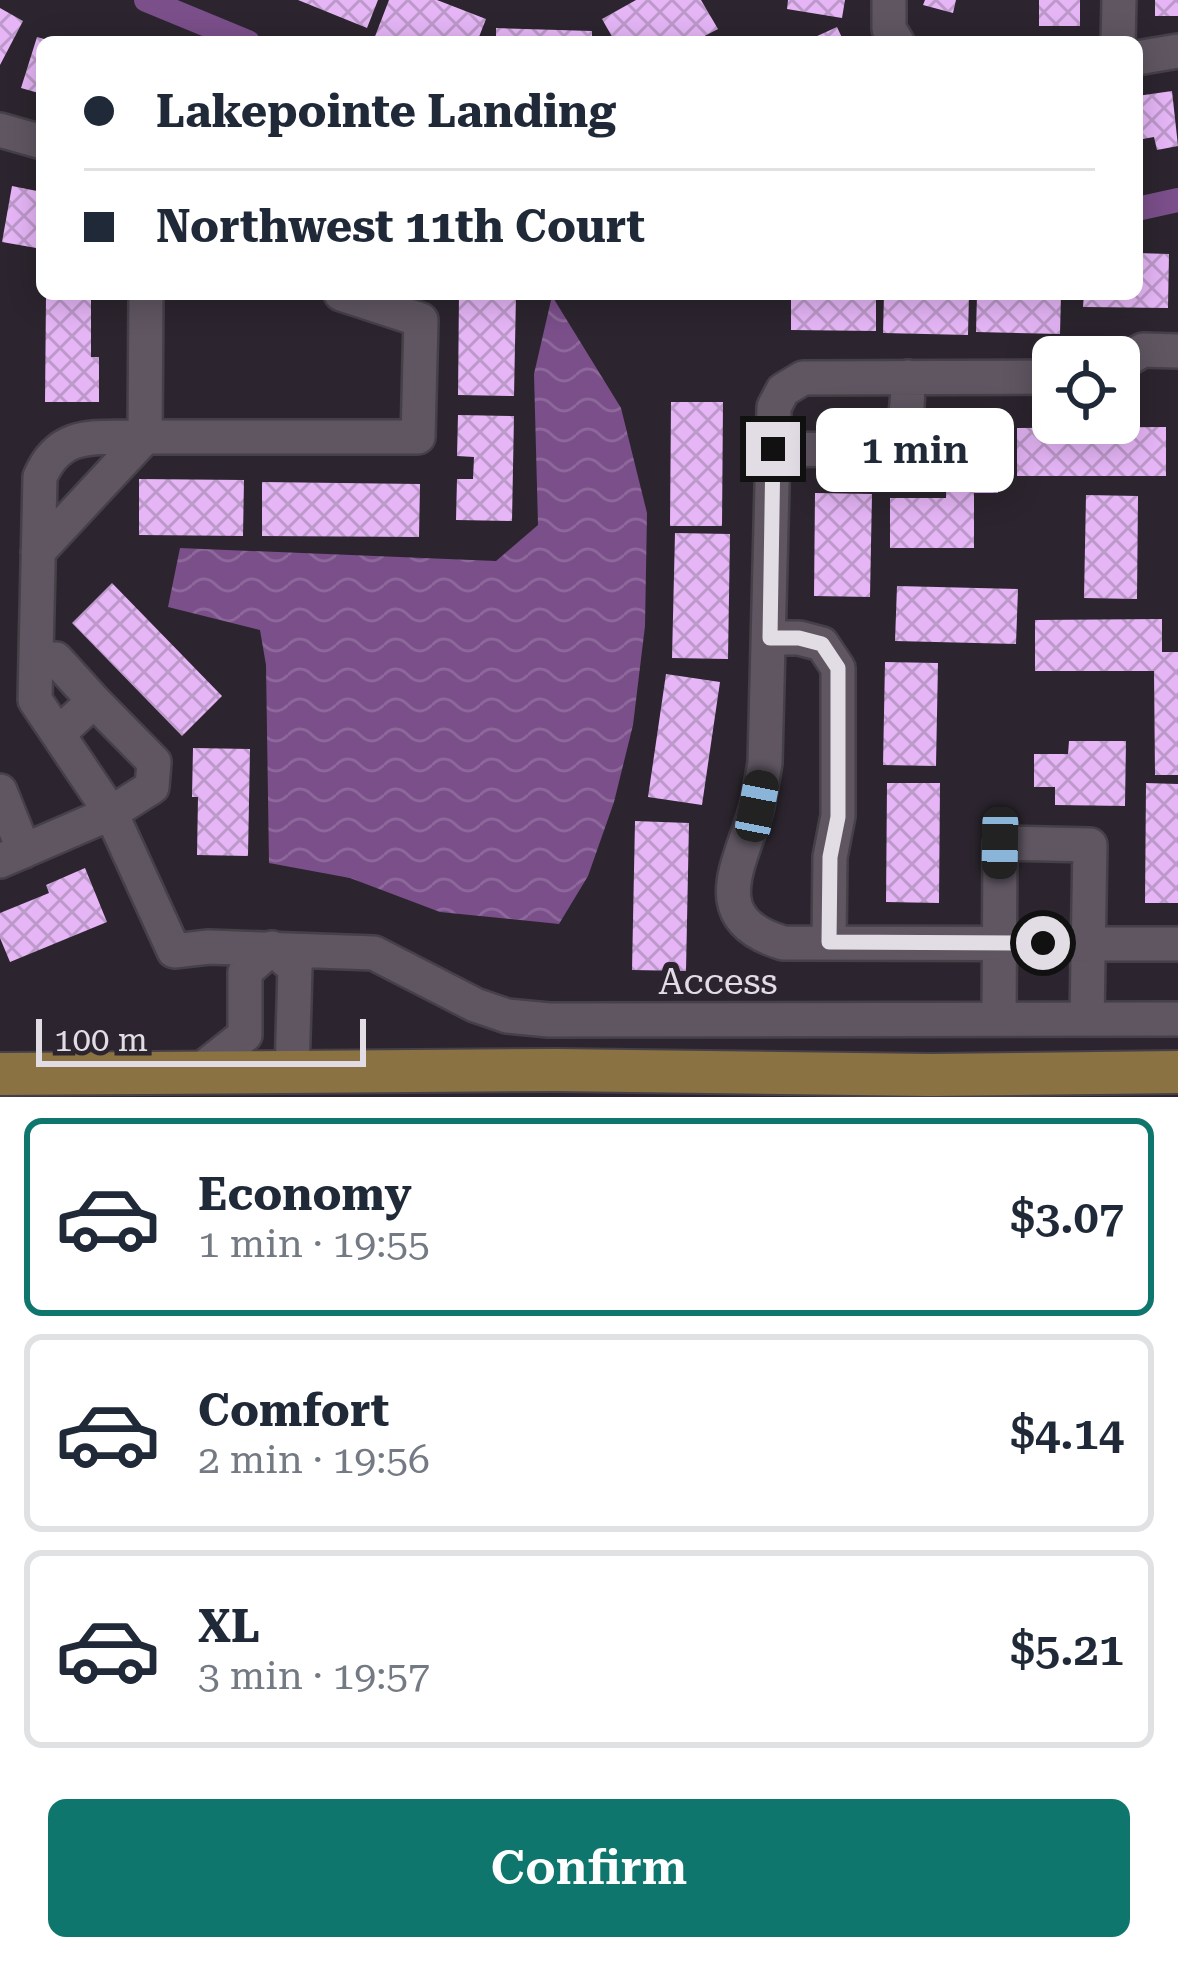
<!DOCTYPE html>
<meta charset="utf-8">
<style>
body{margin:0;font-family:"Roboto Serif",serif;background:#f6f6f7;color:#1f2937;height:100vh;display:flex;flex-direction:column;font-size:45px;white-space:nowrap}
*{box-sizing:border-box;margin:0}
p{font-size:39px;color:#747a83}
.icon{flex:none;width:66px;height:66px;fill:none;stroke:currentColor;stroke-width:2;stroke-linecap:round;stroke-linejoin:round}
.map{position:relative;height:1097px;overflow:hidden}
.drawer{display:flex;flex-direction:column;background:#fff;flex:1}
.drawer>*{flex:none}
.hud{position:absolute;left:36px;top:36px;width:1107px;height:264px;border-radius:18px;box-shadow:0 6px 30px #0003;display:grid;align-content:center;height:264px;padding:0 48px;background:#fff}
.tools{position:absolute;left:1032px;top:336px;display:grid;gap:24px}
.tools a{display:grid;place-items:center;width:108px;height:108px;border-radius:18px;background:#fff;box-shadow:0 6px 30px #0003;font-size:60px}
.scale{position:absolute;left:36px;bottom:30px;width:330px;box-sizing:border-box;padding-left:12px;border:6px solid #e2dde4;border-top:0;font-size:33px;line-height:42px;white-space:nowrap;color:#e2dde4;-webkit-text-stroke:9px #2c252f;paint-order:stroke}
.end{position:absolute;width:54px;height:54px;margin:-27px;border:15px solid #e2dde4;background:#111;box-shadow:0 0 0 6px #111}
.from{border-radius:50%}
.bubble{position:absolute;height:84px;border-radius:18px;background:#fff;box-shadow:0 6px 30px #0003;font-size:39px;font-weight:600;line-height:84px;text-align:center}
.car{position:absolute;width:36px;height:72px;margin:-36px -18px;border-radius:15px;box-shadow:0 0 9px 3px #0007;background:linear-gradient(#222 24%,#8ab4d8 0 40%,#222 0 76%,#8ab4d8 0 86%,#222 0)}
.hud b{display:flex;align-items:center;gap:42px;height:114px;font-size:45px}
.hud b+b{border-top:3px solid #e0e1e3}
.hud i{width:30px;height:30px;background:#1f2937}
ul{padding:21px 0 0;list-style:none}
li{display:flex;align-items:center;gap:36px;height:198px;margin:0 24px 18px;padding:0 24px;border:6px solid #e0e1e3;border-radius:18px}
li div{flex:1}
li b{display:block;font-size:45px}
li em{font-style:normal;font-weight:600}
li.active{border-color:#0f766e}
li>.icon{width:108px;height:108px;stroke-width:1.5}
.primary-button{display:flex;gap:24px;margin-top:auto;padding:24px 48px}
.primary-button a{flex:1;height:138px;border-radius:18px;background:#0f766e;color:#fff;font-size:48px;font-weight:600;line-height:138px;text-align:center}
.map>svg:first-child{display:block}
.water{fill:url(#water-waves)}
.lines{fill:none;stroke-linecap:round;stroke-linejoin:round}
.canal{stroke:#7b4f8a;stroke-width:24}
.building{fill:url(#building-cross-hatch)}
.minor-casing{stroke:#464048;stroke-width:38}
.major-casing{stroke:#464048;stroke-width:46}
.minor{stroke:#5f5662;stroke-width:33}
.major{stroke:#8b7243;stroke-width:42}
.route{stroke:#e2dde4;stroke-width:15}
.labels{text-anchor:middle;stroke-width:12;stroke-linejoin:round;paint-order:stroke}
.street-label{font-size:36px;fill:#e2dde4;stroke:#2c252f}
</style>
<div class="map">
<svg width="1178" height="1097" viewBox="0 0 1178 1097">
<defs>
<pattern id="water-waves" width="16" height="10" patternUnits="userSpaceOnUse" patternTransform="scale(3)"><rect width="16" height="10" fill="#7b4f8a"/><path d="M0 5q4-4 8 0t8 0" fill="none" stroke="#8d689a"/></pattern>
<pattern id="building-cross-hatch" width="8" height="8" patternUnits="userSpaceOnUse" patternTransform="scale(3)"><rect width="8" height="8" fill="#e5b5f6"/><path d="M0 0l8 8M0 8l8-8" fill="none" stroke="#bd98ca"/></pattern>
</defs>
<rect width="100%" height="100%" fill="#2c252f"/>
<path class="water" d="M552,296L621,408L647,513L645,626L633,725L614,802L588,876L559,924L440,912L350,878L269,863L266,665L260,630L168,607L180,548L496,561L538,525L534,374Z"/>
<g class="lines">
<path class="canal" d="M146,0L248,42
M1137,209L1178,200"/>
</g>
<path class="building" d="M298,0H378L367,28Z
M389,0H437L486,19L477,42H381L374,39Z
M636,0H701L718,29L697,40L695,36L683,42H615L602,19Z
M788,0H845L842,18L787,9Z
M925,0H956L953,13L923,5Z
M1039,0H1080V26H1039Z
M1155,0H1178V16H1155Z
M0,8L23,21L0,65Z
M837,27L844,42H804Z
M496,28L592,31V42H496Z
M37,37L51,41L42,42V94L21,88Z
M1172,91L1178,146L1157,150L1154,137L1137,140V96Z
M12,186L42,192V249L2,242Z
M1137,253L1169,254L1168,308L1083,307L1084,294H1137Z
M459,294H516L514,396L458,395Z
M791,294H876V331L791,330Z
M884,294H969L968,335L883,333Z
M977,294H1061L1060,334L976,332Z
M46,295L91,296V357H99V402H45Z
M671,402H723L722,526H670Z
M458,415L514,416L512,521L456,520L457,479H473L474,457L457,456Z
M947,422H998V493H974V548H890V498H946Z
M1166,427V476H1017V428Z
M139,479L244,480L243,536L139,535Z
M262,482L420,484L419,537L262,536Z
M815,493L872,494L870,597L814,596Z
M1086,495L1138,496L1137,599L1084,598Z
M675,533L730,534L728,659L672,658Z
M112,583L222,696L182,736L72,623Z
M897,586L1018,589L1016,644L895,641Z
M1162,619V652H1178V775H1155L1154,671H1035V620Z
M885,662L938,663L936,766L883,765Z
M666,674L720,682L702,805L648,797Z
M1069,741H1126L1125,806L1055,805V787H1034V754H1068Z
M193,748L250,749L248,856L197,855L198,797H192Z
M887,783H940L939,903L886,902Z
M1146,783L1178,784V903H1145Z
M635,821L689,823L686,971L632,970Z
M85,868L107,922L10,962L0,938V913L49,893L46,885Z"/>
<g class="lines">
<defs>
<path id="minor" d="M889,0V29L897,42
M1118,42L1119,0
M1137,58L1178,51
M0,130L42,142
M146,294L145,437C98,439 61,428 40,477L35,700L111,813L174,951L209,947L374,953L475,1005L507,1016L549,1020L1178,1019
M1119,364L1143,350L1178,351
M1053,377L803,378L783,390L774,407L765,763C762,779 760,795 756,810C739,867 704,919 783,943L1178,944
M773,449L876,450C910,438 907,409 908,377
M38,552L145,437H418L421,320L341,294
M770,638H799L822,644L838,668V816L830,857L829,942
M36,658L56,659L94,701L58,734
M0,791L24,851
M0,861L111,813L152,787L154,762L94,701
M999,1019L1000,843L1090,845L1087,1019
M197,1073L245,1035V972L272,948L295,968L292,1073"/>
<path id="major" d="M0,1074L556,1070L931,1075L1178,1072"/>
</defs>
<use href="#minor" class="minor-casing"/>
<use href="#major" class="major-casing"/>
<use href="#minor" class="minor"/>
<use href="#major" class="major"/>
</g>
<g class="lines">
<path class="route" d="M773,449L770,638H799L822,644L838,668V817L830,857L829,942L1043,943"/>
</g>
<g class="labels">
<g class="street-label">
<text x="718" y="994">Access</text>
</g>
</g>
</svg>
<div class="tools">
<a><svg class="icon" aria-label="locate" viewBox="0 0 24 24"><circle cx="12" cy="12" r="6"/><path d="M12 2v4M12 18v4M2 12h4M18 12h4"/></svg></a>
</div>
<div class="scale">100 m</div>
<i class="end from" style="left:1043px;top:943px"></i>
<i class="end" style="left:773px;top:449px"></i>
<div class="bubble" style="left:816px;top:408px;width:198px">1 min</div>
<i class="car" style="left:757px;top:806px;rotate:11deg"></i>
<i class="car" style="left:1000px;top:843px;rotate:181deg"></i>
<div class="hud">
<b><i class="from"></i>Lakepointe Landing</b>
<b><i></i>Northwest 11th Court</b>
</div>
</div>
<section class="drawer">
<ul>
<li class="active"><svg class="icon" aria-label="car" viewBox="0 0 24 24"><path d="M5 17H2v-5l4-1 3-4h7l3 4 3 1v5h-3M9 17h6M6 11h13"/><circle cx="7" cy="17" r="2"/><circle cx="17" cy="17" r="2"/></svg><div><b>Economy</b><p>1 min · 19:55</p></div><em>$3.07</em></li>
<li><svg class="icon" aria-label="car" viewBox="0 0 24 24"><path d="M5 17H2v-5l4-1 3-4h7l3 4 3 1v5h-3M9 17h6M6 11h13"/><circle cx="7" cy="17" r="2"/><circle cx="17" cy="17" r="2"/></svg><div><b>Comfort</b><p>2 min · 19:56</p></div><em>$4.14</em></li>
<li><svg class="icon" aria-label="car" viewBox="0 0 24 24"><path d="M5 17H2v-5l4-1 3-4h7l3 4 3 1v5h-3M9 17h6M6 11h13"/><circle cx="7" cy="17" r="2"/><circle cx="17" cy="17" r="2"/></svg><div><b>XL</b><p>3 min · 19:57</p></div><em>$5.21</em></li>
</ul>
<div class="primary-button"><a>Confirm</a></div>
</section>
